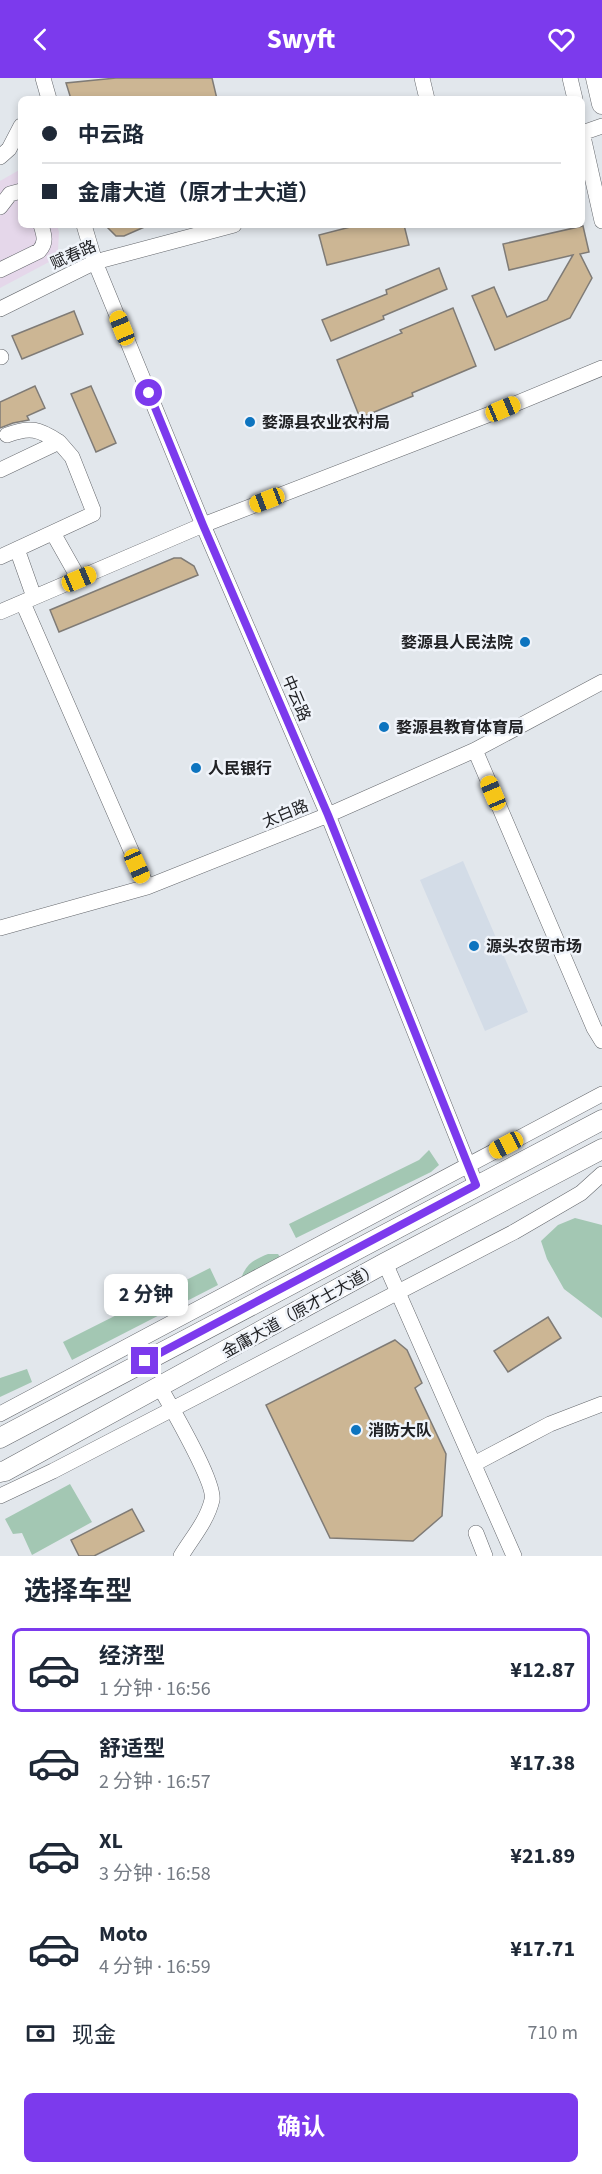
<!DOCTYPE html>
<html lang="zh">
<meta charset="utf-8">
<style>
body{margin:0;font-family:"Source Sans 3","Noto Sans SC",sans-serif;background:#f2f2f3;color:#1f2937;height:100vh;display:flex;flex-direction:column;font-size:22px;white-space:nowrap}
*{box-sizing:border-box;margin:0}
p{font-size:20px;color:#747a83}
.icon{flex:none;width:33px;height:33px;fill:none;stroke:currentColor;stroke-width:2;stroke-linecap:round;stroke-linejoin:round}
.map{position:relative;height:1478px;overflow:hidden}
.sheet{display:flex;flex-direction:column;background:#fff;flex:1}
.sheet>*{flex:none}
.top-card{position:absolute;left:18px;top:18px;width:567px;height:132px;border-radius:9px;box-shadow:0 3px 9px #0003;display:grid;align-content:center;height:132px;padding:0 24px;background:#fff}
.end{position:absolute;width:27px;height:27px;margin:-14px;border:8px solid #7c3aed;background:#fff;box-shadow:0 0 0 3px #fff}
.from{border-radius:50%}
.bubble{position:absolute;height:42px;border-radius:9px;background:#fff;box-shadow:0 3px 9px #0003;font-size:20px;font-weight:700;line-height:42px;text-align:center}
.car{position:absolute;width:18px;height:36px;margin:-18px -9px;border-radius:8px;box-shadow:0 0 4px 2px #0007;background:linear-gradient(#f5c518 24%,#345 0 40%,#f5c518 0 76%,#345 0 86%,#f5c518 0)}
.top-card b{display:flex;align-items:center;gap:21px;height:57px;font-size:22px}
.top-card b+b{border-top:2px solid #e0e1e3}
.top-card i{width:15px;height:15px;background:#1f2937}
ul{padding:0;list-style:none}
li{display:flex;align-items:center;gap:18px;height:84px;margin:0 12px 9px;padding:0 12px;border:3px solid transparent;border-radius:9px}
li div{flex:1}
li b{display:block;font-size:22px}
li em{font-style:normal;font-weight:700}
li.active{border-color:#7c3aed}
li>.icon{width:54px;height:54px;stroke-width:1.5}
h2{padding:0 24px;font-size:27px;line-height:72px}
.pay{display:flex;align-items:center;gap:15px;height:66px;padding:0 24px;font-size:22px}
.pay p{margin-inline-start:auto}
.cta{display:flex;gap:12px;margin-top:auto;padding:12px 24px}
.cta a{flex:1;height:69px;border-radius:9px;background:#7c3aed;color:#fff;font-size:24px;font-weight:700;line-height:69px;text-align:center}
header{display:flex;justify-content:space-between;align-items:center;height:78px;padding:0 24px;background:#7c3aed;color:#fff;font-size:27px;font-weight:700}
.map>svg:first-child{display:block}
.built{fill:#d3dce7}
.education{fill:#e5d7ea}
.green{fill:#a3c7b3}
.building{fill:#ccb694;stroke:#7f7b76;stroke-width:1.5}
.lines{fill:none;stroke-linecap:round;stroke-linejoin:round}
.minor-casing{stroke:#64676c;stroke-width:16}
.major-casing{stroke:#64676c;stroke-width:21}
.minor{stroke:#fff;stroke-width:15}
.major{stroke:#fff;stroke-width:20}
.route{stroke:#7c3aed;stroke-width:8}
.poi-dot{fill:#0d74bf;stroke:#f0f4fa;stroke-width:2}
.labels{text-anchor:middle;stroke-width:5;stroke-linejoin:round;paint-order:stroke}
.street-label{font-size:16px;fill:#212225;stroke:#f0f4fa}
.poi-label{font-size:16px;font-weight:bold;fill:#212225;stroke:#f0f4fa;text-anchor:start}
</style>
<header><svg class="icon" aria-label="back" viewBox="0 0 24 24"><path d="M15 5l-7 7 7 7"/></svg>Swyft<svg class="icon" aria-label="heart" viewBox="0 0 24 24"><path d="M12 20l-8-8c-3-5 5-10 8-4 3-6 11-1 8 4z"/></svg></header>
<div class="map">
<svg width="602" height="1478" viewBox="0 0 602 1478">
<rect width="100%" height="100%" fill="#e2e7ec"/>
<path class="built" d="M463,783L528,934L485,953L420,802Z"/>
<path class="education" d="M21,91V147H57L59,154L58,172L49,184L0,210V103Z"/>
<path class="green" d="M429,1072L439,1087L431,1094L296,1160L289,1146L419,1082Z
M575,1140L602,1147V1240L564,1211L547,1181L541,1163L558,1147Z
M268,1176H278L282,1182L245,1203L242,1198C247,1185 256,1181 268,1176Z
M210,1190L218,1207L72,1282L63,1264Z
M27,1291L32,1304L0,1319V1300Z
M70,1406L92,1444L32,1477L22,1455L13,1456L5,1441Z"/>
<path class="building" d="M116,0H212L217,21H71L66,5Z
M105,147H149L124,158H116Z
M358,147H404L409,167L327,187L319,157Z
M583,148L589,174L580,176L592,200L570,240L495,272L472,218L494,209L507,239L547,222L573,177L509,192L503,166Z
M439,190L447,211L383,238L384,241L331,263L322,242L387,216L386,212Z
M453,230L476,288L412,315L413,318L360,340L337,282L402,255L400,252Z
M74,233L83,256L22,281L12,258Z
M35,308L45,330L27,338L29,342L13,345L0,350V324Z
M91,308L116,365L96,374L71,316Z
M174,480H181L194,488L198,497L59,554L50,532Z
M548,1239L561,1260L508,1294L494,1273Z
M395,1262L407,1272L422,1305L415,1310L446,1376L442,1438L413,1463L330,1460L266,1327Z
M132,1431L144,1453L94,1478H79L71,1462Z"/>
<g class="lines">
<defs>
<path id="minor" d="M43,0L49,21
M422,0L427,21
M570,0L575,21
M582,54L602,143
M582,55L602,48
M0,79L9,71L21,48
M0,129L10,116L21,113
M84,147L95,184L203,447L328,737L476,1107
M0,192L39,173C47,164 44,157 41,147
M0,231L95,184L234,147
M0,279H1
M7,357C30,348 39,351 59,364
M0,392L59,364L72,379L93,432V436L0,479
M53,455L79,501
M17,471L34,519
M23,525L147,809
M0,534L203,447L503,331L602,290
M475,672L594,950L602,963
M0,850L147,809L328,737L475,672L602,604
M385,1185L514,1478
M160,1309C170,1328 216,1405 212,1422C207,1443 192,1460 181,1478
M0,1336L602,1016
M474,1386L550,1346L602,1326
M0,1418L53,1393L514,1154L581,1115L602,1096
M476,1455L485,1478"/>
<path id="major" d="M596,0L602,26
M0,1360L602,1042
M0,1394L5,1393L385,1185L602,1071"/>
</defs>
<use href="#minor" class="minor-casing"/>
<use href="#major" class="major-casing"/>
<use href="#minor" class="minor"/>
<use href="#major" class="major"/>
</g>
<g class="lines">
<path class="route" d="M145,1283L476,1107L328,737L203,447L149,315"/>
</g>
<g class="poi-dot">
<circle cx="250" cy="344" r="6"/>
<circle cx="525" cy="564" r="6"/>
<circle cx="384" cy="649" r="6"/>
<circle cx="196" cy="690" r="6"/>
<circle cx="474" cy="868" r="6"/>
<circle cx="356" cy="1352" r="6"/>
</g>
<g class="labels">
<g class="street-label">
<text transform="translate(73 176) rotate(-24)" y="6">赋春路</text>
<text transform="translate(297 620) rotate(67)" y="6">中云路</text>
<text transform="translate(285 735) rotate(-22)" y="6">太白路</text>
<text transform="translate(300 1232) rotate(-29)" y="6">金庸大道（原才士大道）</text>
</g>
<g class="poi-label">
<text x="262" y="350">婺源县农业农村局</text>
<text x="513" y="570" text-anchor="end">婺源县人民法院</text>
<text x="396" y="655">婺源县教育体育局</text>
<text x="208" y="696">人民银行</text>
<text x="486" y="874">源头农贸市场</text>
<text x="368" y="1358">消防大队</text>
</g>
</g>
</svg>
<i class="end from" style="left:149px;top:315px"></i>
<i class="end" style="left:145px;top:1283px"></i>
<div class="bubble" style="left:104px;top:1196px;width:84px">2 分钟</div>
<i class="car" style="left:122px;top:250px;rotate:338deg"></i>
<i class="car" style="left:503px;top:331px;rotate:67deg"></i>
<i class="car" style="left:267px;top:422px;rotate:249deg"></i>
<i class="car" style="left:79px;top:501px;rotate:67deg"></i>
<i class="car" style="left:493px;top:715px;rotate:337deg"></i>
<i class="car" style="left:137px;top:788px;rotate:156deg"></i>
<i class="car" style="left:506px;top:1067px;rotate:242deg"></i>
<div class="top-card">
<b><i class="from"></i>中云路</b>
<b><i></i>金庸大道（原才士大道）</b>
</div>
</div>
<section class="sheet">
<h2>选择车型</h2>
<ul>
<li class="active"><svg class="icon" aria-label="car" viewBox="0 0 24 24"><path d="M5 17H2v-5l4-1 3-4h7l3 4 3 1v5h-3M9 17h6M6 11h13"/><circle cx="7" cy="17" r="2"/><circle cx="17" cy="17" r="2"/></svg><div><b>经济型</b><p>1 分钟 · 16:56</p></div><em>¥12.87</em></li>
<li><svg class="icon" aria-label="car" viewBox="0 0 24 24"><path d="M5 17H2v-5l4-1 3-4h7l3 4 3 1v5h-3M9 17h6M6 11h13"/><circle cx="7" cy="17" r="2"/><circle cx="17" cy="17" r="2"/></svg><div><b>舒适型</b><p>2 分钟 · 16:57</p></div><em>¥17.38</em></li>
<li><svg class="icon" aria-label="car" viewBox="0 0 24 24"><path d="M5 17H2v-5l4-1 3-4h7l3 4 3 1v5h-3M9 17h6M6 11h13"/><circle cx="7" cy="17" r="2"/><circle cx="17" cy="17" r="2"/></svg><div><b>XL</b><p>3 分钟 · 16:58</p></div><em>¥21.89</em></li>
<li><svg class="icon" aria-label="car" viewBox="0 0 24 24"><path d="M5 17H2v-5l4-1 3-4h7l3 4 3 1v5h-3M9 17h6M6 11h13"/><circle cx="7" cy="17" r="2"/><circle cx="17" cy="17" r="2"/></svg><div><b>Moto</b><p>4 分钟 · 16:59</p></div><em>¥17.71</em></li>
</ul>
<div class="pay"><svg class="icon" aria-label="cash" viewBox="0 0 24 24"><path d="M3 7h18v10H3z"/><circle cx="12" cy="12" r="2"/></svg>现金<p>710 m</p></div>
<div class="cta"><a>确认</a></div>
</section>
